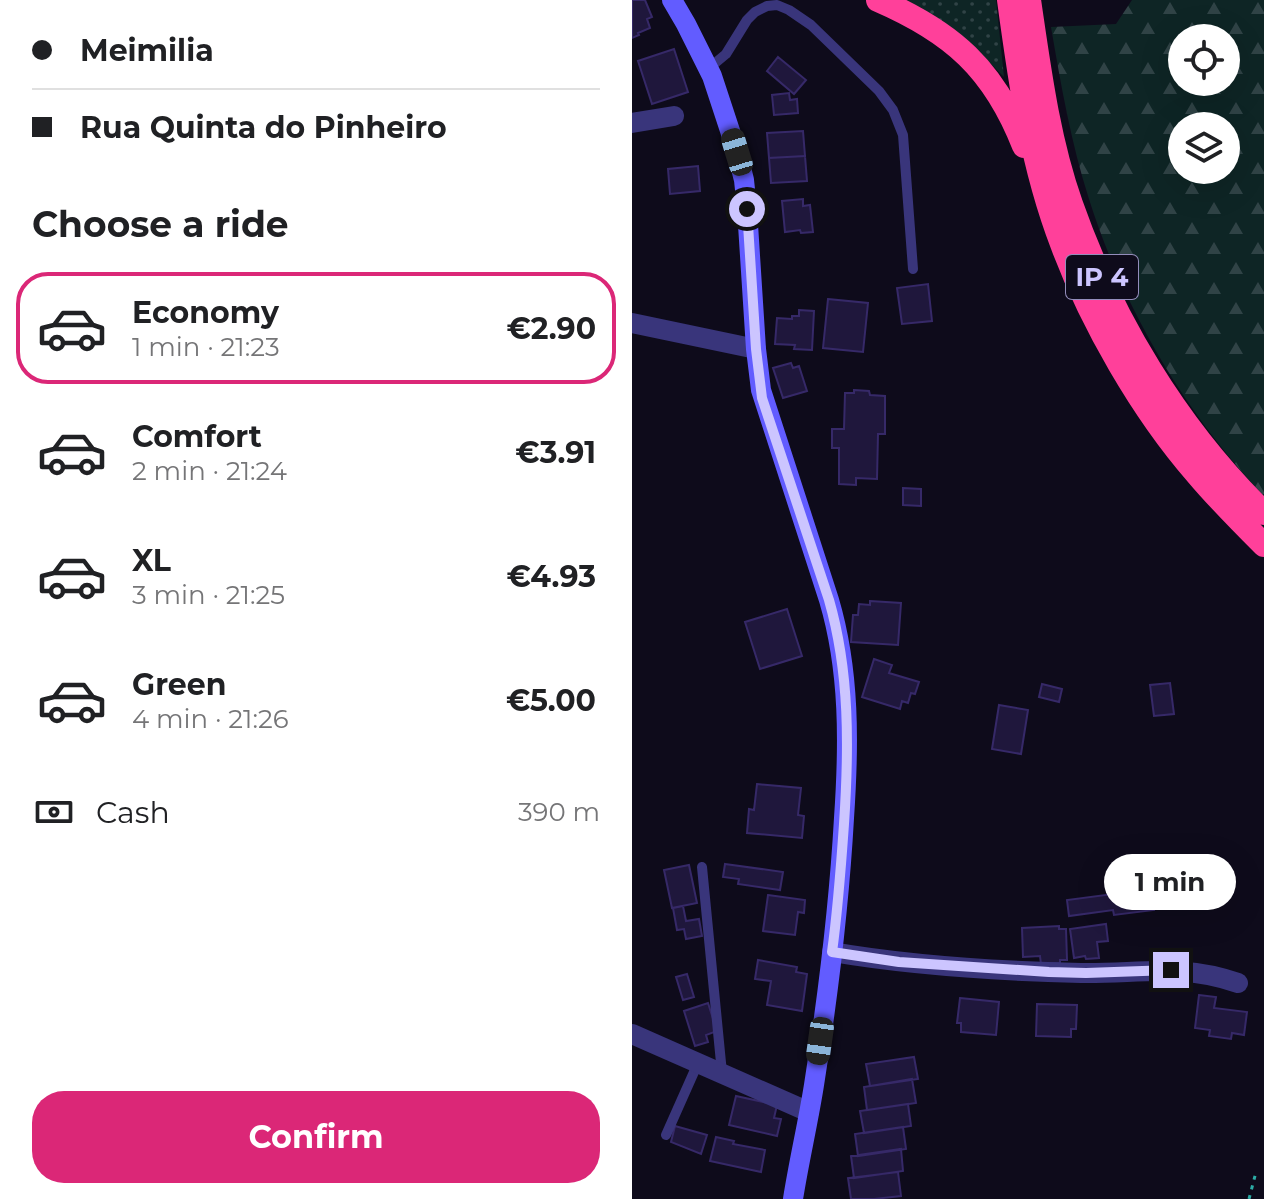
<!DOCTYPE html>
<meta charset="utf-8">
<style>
body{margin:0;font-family:Montserrat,sans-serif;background:#f6f6f6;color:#202124;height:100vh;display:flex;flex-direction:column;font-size:30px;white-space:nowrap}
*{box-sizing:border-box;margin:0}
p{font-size:26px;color:#757577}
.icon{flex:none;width:44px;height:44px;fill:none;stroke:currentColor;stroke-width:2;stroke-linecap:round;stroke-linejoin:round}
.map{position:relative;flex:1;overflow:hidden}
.details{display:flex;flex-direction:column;background:#fff;width:632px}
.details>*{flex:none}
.banner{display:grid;align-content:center;height:176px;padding:0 32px;background:#fff}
.fabs{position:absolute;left:536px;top:24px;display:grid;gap:16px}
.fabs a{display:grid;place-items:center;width:72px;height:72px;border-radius:50%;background:#fff;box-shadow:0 8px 32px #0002;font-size:40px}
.end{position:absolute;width:36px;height:36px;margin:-18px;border:10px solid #ccc5ff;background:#111;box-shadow:0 0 0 4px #111}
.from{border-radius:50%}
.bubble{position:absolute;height:56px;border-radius:28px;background:#fff;box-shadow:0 8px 32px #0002;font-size:26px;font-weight:700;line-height:56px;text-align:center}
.car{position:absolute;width:24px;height:48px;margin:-24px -12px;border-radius:10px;box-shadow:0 0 6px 2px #0007;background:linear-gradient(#222 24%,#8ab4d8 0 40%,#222 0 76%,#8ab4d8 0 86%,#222 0)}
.banner b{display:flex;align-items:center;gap:28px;height:76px;font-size:30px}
.banner b+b{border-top:2px solid #e0e0e0}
.banner i{width:20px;height:20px;background:#202124}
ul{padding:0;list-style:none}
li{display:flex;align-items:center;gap:24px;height:112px;margin:0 16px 12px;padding:0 16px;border:4px solid transparent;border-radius:32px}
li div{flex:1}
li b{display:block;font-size:30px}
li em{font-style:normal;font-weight:700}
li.current{border-color:#db2777}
li>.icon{width:72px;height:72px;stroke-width:1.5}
h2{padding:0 32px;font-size:36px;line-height:96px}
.pay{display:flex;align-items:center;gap:20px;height:88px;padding:0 32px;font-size:30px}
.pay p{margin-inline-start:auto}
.action{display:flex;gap:16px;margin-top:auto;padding:16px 32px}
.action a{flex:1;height:92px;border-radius:32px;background:#db2777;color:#fff;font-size:32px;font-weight:700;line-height:92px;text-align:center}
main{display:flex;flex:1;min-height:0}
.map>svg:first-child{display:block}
.green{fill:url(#green-dots)}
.forest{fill:url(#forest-firs);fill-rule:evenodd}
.building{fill:#1f173c;stroke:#362968;stroke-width:2}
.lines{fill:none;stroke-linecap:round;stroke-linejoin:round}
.path{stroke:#2caca6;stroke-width:3;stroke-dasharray:4 6;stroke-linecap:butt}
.lane{stroke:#39357b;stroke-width:10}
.street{stroke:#39357b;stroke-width:20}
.secondary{stroke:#625cff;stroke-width:20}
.highway{stroke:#ff409a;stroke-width:24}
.route{stroke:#ccc5ff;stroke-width:10}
.labels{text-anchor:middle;stroke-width:7;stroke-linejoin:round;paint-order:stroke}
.shield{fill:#0e0b1b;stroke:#938dbb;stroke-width:2}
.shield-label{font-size:26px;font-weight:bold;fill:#ccc5ff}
</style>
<main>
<section class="details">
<div class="banner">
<b><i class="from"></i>Meimilia</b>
<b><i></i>Rua Quinta do Pinheiro</b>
</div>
<h2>Choose a ride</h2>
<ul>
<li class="current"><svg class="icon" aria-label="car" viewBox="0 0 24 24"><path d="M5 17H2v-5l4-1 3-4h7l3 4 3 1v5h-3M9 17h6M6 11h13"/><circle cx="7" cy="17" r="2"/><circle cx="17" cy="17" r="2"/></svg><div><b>Economy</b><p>1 min · 21:23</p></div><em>€2.90</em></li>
<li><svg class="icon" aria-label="car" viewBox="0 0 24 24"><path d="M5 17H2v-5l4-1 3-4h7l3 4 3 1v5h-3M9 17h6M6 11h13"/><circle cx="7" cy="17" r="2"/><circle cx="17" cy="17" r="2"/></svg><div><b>Comfort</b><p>2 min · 21:24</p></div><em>€3.91</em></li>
<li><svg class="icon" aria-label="car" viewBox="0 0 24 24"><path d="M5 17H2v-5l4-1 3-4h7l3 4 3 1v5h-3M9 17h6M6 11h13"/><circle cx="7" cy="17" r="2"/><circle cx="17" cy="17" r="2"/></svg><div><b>XL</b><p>3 min · 21:25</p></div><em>€4.93</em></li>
<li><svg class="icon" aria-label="car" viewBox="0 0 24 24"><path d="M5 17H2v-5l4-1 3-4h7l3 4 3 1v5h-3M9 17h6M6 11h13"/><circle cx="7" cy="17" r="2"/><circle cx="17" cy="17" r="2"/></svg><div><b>Green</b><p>4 min · 21:26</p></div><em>€5.00</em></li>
</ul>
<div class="pay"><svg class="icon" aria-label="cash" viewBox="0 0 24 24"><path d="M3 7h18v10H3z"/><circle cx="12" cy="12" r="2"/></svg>Cash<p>390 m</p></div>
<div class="action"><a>Confirm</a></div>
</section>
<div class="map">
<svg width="632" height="1199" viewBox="0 0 632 1199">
<defs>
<pattern id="green-dots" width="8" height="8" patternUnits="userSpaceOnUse" patternTransform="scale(2)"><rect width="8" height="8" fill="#0e2525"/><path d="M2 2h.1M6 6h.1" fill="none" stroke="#304346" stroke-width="1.8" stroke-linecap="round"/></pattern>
<pattern id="forest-firs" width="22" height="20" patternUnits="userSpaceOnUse" patternTransform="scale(2)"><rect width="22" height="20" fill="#0e2525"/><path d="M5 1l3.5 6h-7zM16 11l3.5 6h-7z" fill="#304346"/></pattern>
</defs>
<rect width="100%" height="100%" fill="#0e0b1b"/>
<path class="green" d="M267,0H364L372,77L354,59Z"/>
<path class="forest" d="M500,0H632V496C552,412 492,309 457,199C439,143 429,85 419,27L484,24ZM550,38H594V82H550ZM550,126H594V170H550Z"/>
<path class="building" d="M0,0H13L20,17L15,19L18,28L6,33L7,35L0,38Z
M42,49L56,92L20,104L6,61Z
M146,57L174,80L162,94L135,71Z
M157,93L158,100L165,99L166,113L142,115L140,95Z
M171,131L173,156L137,158L135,133Z
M173,156L175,181L139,183L137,158Z
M66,166L68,191L38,194L36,169Z
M171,199V206L178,205L181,232L169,233L168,230L153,232L150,201Z
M296,284L300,321L270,324L265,288Z
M196,299L236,303L231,352L191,348Z
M167,310L182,311L180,350L162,349L163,345L143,344L145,318L160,319V316H167Z
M159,363L161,368L167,366L175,391L151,398L141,368Z
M222,390L237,391L238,395L253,396V434H246L245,479L224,478V485L207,484V448H200V429H212L213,393H222Z
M271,488L289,489V506L271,505Z
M238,601L269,603L266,645L219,642L221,615H226L227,604L238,605Z
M155,609L170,656L128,669L113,622Z
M242,659L260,665L257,673L287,682L283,694L279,693L276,703L270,701L268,709L230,697Z
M538,683L542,714L522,716L518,685Z
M410,684L430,689L427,702L407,697Z
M367,705L396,710L389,754L360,749Z
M125,784L169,788L166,815L172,816L170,838L115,833L117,809L122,810Z
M93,864L151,872L148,890L106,884L107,879L91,877Z
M57,865L65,903L40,908L32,870Z
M519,889L522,910L482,915L481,910L437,916L435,900Z
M136,895L173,900L172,913L166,912L163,935L131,931Z
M51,906L54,921L67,919L70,936L54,939L52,929L45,930L41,908Z
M474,924L476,941L465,942L467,958L454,959L453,956L442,958L438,929Z
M427,926V929H434L435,960H428V963L409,964L408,956L391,957L390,928Z
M126,960L165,967L164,972L175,974L170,1011L135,1005L139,981L123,979Z
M55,974L62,997L51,1000L44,977Z
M567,995L584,997L582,1008L615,1012L612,1035L600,1033L599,1039L577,1036L578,1030L563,1028Z
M328,998L367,1002L364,1035L329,1032V1023H325Z
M76,1003L85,1031L74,1035L76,1042L63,1046L52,1011Z
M405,1004L445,1005L444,1029H439V1037L404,1036Z
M282,1057L286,1079L238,1086L234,1064Z
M280,1079L284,1103L235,1110L232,1087Z
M104,1096L145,1105L142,1118L149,1119L145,1136L97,1125Z
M276,1104L279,1126L232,1133L228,1111Z
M43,1126L75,1135L69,1154L39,1142Z
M271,1127L274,1149L226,1156L223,1134Z
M84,1137L102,1141L101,1144L133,1150L129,1172L78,1161Z
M269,1149L271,1171L222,1178L219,1156Z
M266,1172L269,1196L242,1199H219L216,1178Z"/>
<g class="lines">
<path class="path" d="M617,1199L624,1172"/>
<path class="lane" d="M76,69L94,54L115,20L123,12L135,6L145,5L157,10L179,25L247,91L261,110L271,135L281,269
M70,867L90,1073
M34,1135L66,1063"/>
<path class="street" d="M0,123L42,116
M0,323L124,349
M200,952C282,966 366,971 449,973C506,974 549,963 606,983
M0,1034L177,1112"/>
<path class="secondary" d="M40,0L54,24L80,76L105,152L112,180L115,209L124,349L129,390L197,600C218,671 217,745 212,818C207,907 196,996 182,1085C176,1123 167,1161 161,1199"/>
<path class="highway" d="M246,0C320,32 362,69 392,146
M377,0C388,82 400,166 430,244C459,322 510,411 565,474C586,499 609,522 632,545
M397,0C407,68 416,139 439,204C479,318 545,428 632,513"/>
</g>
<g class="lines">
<path class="route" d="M115,209L124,349L130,398L197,600C218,673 217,749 212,824C209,867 206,909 200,952L267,962L417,972L454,973L539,970"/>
</g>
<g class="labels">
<rect class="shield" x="434" y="255" width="72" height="44" rx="6"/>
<g class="shield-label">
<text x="470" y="286">IP 4</text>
</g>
</g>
</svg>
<div class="fabs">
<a><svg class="icon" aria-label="locate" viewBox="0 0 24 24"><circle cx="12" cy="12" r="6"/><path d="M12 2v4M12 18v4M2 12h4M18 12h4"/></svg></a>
<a><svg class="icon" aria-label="layers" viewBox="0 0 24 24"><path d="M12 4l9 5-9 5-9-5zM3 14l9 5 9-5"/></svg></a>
</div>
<i class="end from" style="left:115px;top:209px"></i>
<i class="end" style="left:539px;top:970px"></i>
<div class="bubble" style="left:472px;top:854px;width:132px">1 min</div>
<i class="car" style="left:105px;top:152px;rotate:343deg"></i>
<i class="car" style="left:188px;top:1041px;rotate:188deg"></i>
</div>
</main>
